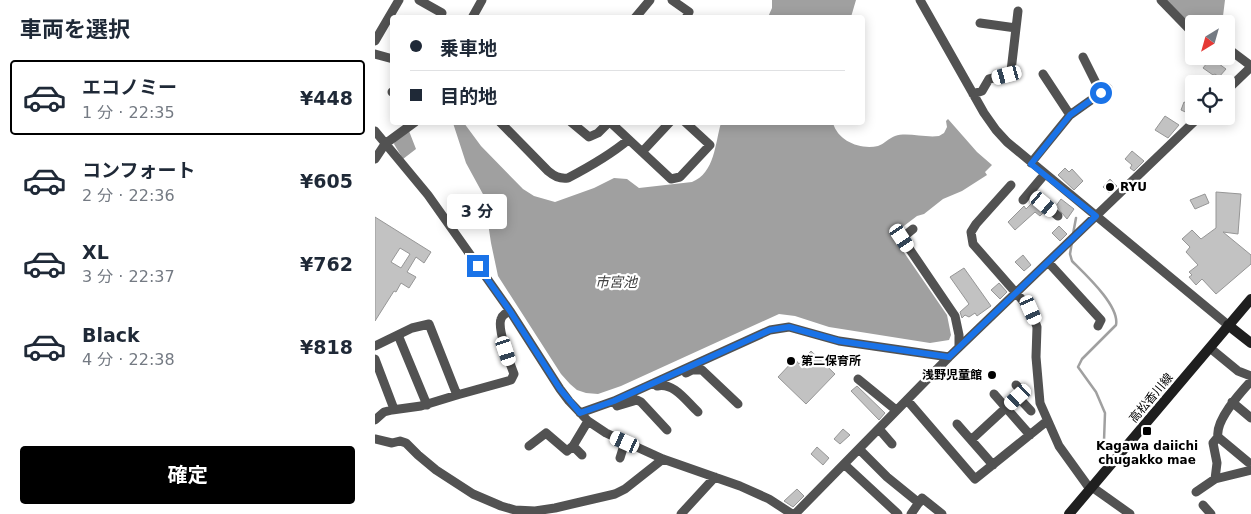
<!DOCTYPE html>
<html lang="ja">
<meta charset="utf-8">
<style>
body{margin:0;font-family:"DejaVu Sans","Noto Sans JP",sans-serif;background:#f6f6f7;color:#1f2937;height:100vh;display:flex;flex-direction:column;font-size:19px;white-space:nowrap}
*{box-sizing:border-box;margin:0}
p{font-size:16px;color:#747a83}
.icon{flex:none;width:28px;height:28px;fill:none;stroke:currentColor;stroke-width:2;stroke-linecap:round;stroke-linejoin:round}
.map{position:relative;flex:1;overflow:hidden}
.details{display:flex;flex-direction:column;background:#fff;width:375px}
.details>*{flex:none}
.banner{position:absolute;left:15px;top:15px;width:475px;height:110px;border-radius:5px;box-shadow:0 2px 12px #0003;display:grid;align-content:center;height:110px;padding:0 20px;background:#fff}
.needle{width:32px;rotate:217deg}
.buttons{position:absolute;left:810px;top:15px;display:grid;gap:10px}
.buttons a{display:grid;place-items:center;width:50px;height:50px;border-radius:5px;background:#fff;box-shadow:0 2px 12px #0003;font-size:25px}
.end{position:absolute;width:22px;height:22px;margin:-11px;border:6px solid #1a73e8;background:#fff;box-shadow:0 0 0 2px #fff}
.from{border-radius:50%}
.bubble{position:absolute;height:35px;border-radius:5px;background:#fff;box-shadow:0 2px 12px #0003;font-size:16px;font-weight:700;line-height:35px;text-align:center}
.car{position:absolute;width:15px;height:30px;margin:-15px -8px;border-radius:6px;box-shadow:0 0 4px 1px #0007;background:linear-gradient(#fff 24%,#345 0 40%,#fff 0 76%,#345 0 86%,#fff 0)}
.banner b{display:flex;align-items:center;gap:18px;height:48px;font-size:19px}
.banner b+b{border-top:1px solid #e0e1e3}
.banner i{width:12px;height:12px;background:#1f2937}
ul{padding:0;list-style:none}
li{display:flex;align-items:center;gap:15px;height:75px;margin:0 10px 8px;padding:0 10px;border:2px solid transparent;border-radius:5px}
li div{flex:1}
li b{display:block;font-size:19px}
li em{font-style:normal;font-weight:700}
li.on{border-color:#000}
li>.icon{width:45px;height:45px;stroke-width:1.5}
h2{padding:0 20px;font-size:22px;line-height:60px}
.cta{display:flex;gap:10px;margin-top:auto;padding:10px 20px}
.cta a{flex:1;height:58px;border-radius:5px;background:#000;color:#fff;font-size:20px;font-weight:700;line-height:58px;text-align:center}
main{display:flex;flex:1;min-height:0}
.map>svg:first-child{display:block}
.water{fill:#a0a0a0}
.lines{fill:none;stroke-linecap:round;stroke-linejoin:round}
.stream{stroke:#a0a0a0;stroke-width:2.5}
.building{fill:#c2c2c2;stroke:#969696;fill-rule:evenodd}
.street{stroke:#525252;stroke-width:9}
.secondary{stroke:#1f1f1f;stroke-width:10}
.route{stroke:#1a73e8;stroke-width:6}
.poi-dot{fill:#000;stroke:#fff;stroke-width:2}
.labels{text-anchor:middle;stroke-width:4.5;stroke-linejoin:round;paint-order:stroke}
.poi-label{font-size:12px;font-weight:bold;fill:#000;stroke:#fff;text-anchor:start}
.street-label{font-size:12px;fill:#000;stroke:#fff}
.water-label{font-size:14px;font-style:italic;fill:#414141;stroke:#fff}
</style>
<main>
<section class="details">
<h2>車両を選択</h2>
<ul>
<li class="on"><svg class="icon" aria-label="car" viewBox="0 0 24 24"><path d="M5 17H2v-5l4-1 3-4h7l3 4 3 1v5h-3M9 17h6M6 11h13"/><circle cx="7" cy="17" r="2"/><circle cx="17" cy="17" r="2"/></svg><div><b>エコノミー</b><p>1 分 · 22:35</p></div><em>¥448</em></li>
<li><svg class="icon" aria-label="car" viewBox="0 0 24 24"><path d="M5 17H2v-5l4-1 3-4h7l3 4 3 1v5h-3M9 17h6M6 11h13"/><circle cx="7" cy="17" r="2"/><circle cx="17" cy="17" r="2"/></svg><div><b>コンフォート</b><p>2 分 · 22:36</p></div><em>¥605</em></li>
<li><svg class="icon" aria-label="car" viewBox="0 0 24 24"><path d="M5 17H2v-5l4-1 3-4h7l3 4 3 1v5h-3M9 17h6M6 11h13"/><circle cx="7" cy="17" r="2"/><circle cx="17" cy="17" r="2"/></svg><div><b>XL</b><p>3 分 · 22:37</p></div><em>¥762</em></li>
<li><svg class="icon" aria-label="car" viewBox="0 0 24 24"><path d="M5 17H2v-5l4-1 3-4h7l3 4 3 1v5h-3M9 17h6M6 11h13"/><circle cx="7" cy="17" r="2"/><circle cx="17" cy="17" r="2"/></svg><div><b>Black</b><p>4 分 · 22:38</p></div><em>¥818</em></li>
</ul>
<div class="cta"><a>確定</a></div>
</section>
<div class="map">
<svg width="876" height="514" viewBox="0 0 876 514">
<rect width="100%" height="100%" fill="#fff"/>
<path class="water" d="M397,0H481L476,17H393L397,8Z
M791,0H850L848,16L844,24H819V28Z
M573,119L602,152L617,165L610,172L612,175L587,191L568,199L549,214L542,216L517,235L572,315L576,335L574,340L555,343L454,327L420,316L404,314L246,386L223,394L211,393L202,390L195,384L186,374L123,276L116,243L109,196L91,163L78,123H89L106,146L148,189L159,196L180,202L219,188L239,178L252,179L264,188L317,182C340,173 340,143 346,123H458C463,141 485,150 503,146C509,144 514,138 520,136C532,132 550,138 564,136L569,133L572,127L571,121Z
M34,131L41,149L28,159L19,144L20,141Z"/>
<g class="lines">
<path class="stream" d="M698,234L701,218
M697,242L695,254L697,261C710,274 745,306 741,325L707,359L703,367L721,392L730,413L729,441L733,461"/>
</g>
<path class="building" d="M836,58L851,69L844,77L840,74L838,75L828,68Z
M809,102L819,106V113L817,115L806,110Z
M790,116L804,125L793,138L780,130Z
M757,151L769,161L759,171L755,168L757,165L750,159Z
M690,168L694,172L697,169L708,181L699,190L683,175Z
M735,179L742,186L734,193L728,187Z
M841,192L866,194L863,234L848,232L876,255V264L841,294L827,279L821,285L814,277L817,275L814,272L823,265L811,252L815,247L807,239L817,230L826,239L841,228Z
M830,194L834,203L820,209L815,200Z
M686,199L699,209L692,219L681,206Z
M658,202L669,212L665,216L660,212L640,230L633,222L649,206L651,209Z
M0,217L56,252L49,263L41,257L32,272L41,277L34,288L26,283L21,292L19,291L0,321ZM25,248L35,254L26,268L16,262Z
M684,226L692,234L685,241L677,233Z
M648,255L656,265L649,271L640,262Z
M589,268L616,306L602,316L600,313L594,317L590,315L587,318L585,312L594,304L575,277Z
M624,283L632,292L625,299L616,290Z
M436,351L460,374L431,404L403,377L420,359L424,364Z
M482,386L510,413L504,420L476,391Z
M468,429L475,435L465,444L459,439Z
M442,447L454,458L448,465L436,454Z
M422,489L429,496L418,507L409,501Z"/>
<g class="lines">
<path class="street" d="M44,0L67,13L64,18
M297,0L314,12L311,18
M545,0L609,113L621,130L632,142L853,325
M786,0L819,34
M97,18L107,0
M260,18L275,0
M605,23L641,28
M0,41L24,0
M851,47L876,66
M0,54L18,59
M708,57L726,93
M668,74L695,115
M851,91L876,67
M17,92H18
M598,94L607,91L614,79L632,75L636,71L643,11
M125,122L173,171C179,176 184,179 193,178C214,167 234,156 253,140
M196,122L214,137L223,133L234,122
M235,122L296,179L305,177L335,145L310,122
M0,131L53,195L135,311L185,389L194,401L213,421L231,433L288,459L365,486L394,499L417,514
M267,152L295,122
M0,159L10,144L40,122
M656,163L695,115L733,88
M636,185L601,224L596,232L598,244L656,310L662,327L661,357L665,403L684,446L715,489
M655,192L683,216
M648,200L669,175
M538,229L527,238L580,316L584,335V347
M673,262L726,320L723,326
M23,335L52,405
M0,346L37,328L54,324L82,395
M835,348L863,371L876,376
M0,359L19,409
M311,373L317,370H327L363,404
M483,379L521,410
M279,383L282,386C299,382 311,401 323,412
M619,394L655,435
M643,397L656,411
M532,400L600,479L672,421
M239,401L242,406L262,400L266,402L292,430
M857,402L876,418
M205,413L239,401L395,330L414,327L464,341L574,357
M0,420L9,412L17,410L46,406L82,395L136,380L139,374C135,364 122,328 126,319C127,315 131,313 135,311
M582,424L618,465
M504,429L517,444
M0,439L17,443L25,441L31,443L43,455L61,470L98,494L126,506L140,510L160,511L180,508L240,494L250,489L288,459
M596,440L648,392L641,385
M154,446L171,433L192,451L198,446L213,421
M198,446L207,455
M484,449L512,477L544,503
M245,458L250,442
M873,462L843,437C840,420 865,393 876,381
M469,464L523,514
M840,479L842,463L838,443L843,437
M717,487L755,514
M821,492L840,479L876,470
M828,505L836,514
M306,514L340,477
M420,514L574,357L825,116
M536,514L547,498L567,514"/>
<path class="secondary" d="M853,325L876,343
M694,514L876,299"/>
</g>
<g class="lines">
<path class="route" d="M103,266L135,311L185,389L205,413L239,401L395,330L414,327L464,341L574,357L721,216L656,164L695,115L726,93"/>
</g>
<g class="poi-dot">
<circle cx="735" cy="187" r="5"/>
<circle cx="416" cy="361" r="5"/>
<circle cx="617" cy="375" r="5"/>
<rect x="767" y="426" width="10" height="10" rx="2.5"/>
</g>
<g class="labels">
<g class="poi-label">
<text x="745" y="191">RYU</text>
<text x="426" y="365">第二保育所</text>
<text x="607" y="379" text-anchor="end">浅野児童館</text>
<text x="772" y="450" text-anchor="middle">Kagawa daiichi<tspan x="772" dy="14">chugakko mae</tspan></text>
</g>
<g class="street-label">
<text transform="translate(776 398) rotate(-50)" y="4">高松香川線</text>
</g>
<g class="water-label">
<text x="241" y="287">市宮池</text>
</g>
</g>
</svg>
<div class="buttons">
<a><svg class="needle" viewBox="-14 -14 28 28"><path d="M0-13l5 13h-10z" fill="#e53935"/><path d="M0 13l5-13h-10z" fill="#747a83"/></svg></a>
<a><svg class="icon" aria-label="locate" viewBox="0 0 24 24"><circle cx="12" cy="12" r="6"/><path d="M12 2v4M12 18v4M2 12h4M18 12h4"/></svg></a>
</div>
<i class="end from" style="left:726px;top:93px"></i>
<i class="end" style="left:103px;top:266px"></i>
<div class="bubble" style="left:72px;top:194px;width:60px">3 分</div>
<i class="car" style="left:632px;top:75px;rotate:255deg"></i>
<i class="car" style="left:669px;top:204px;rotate:130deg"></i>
<i class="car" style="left:527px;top:238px;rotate:146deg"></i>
<i class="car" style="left:656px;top:310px;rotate:156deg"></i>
<i class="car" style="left:131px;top:351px;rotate:162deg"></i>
<i class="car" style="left:643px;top:397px;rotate:227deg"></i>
<i class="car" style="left:250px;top:442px;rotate:294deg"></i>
<div class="banner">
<b><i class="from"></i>乗車地</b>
<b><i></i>目的地</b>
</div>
</div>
</main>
